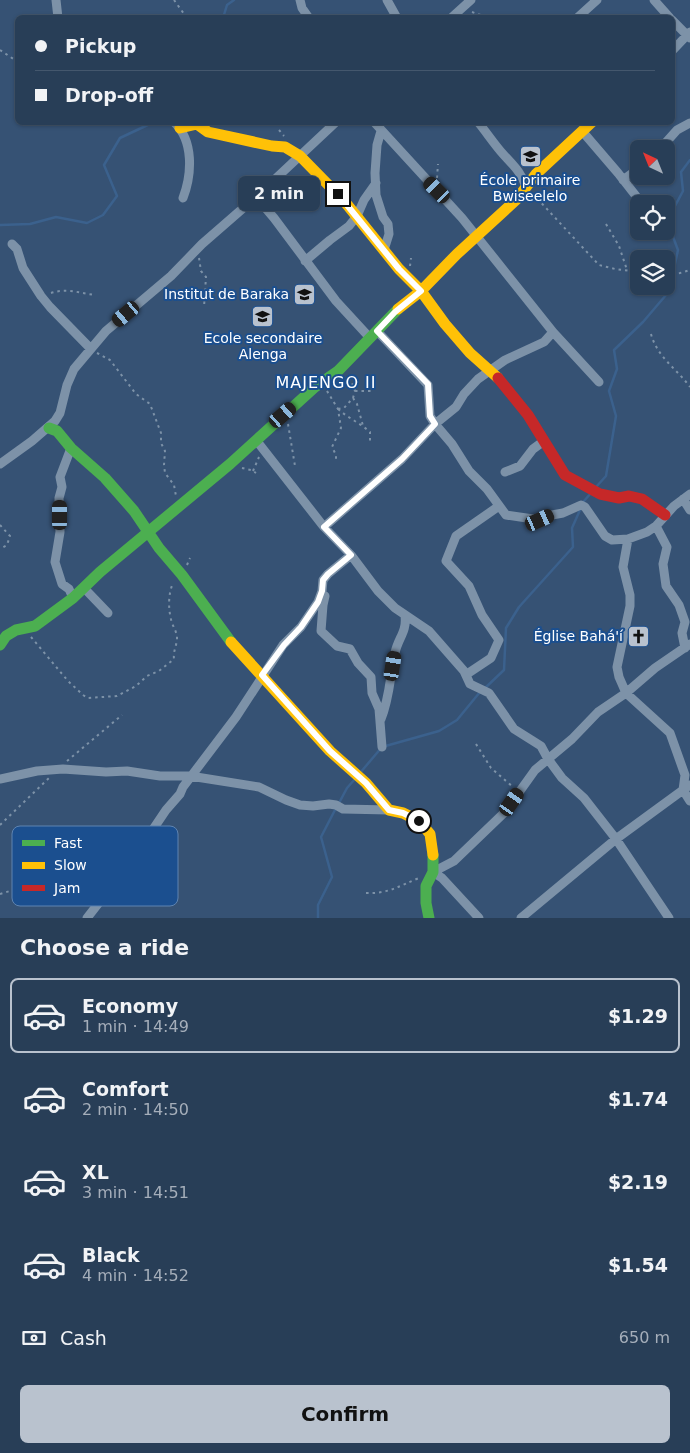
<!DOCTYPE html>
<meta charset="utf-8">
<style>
body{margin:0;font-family:"DejaVu Sans",sans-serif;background:#30455d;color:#f1f3f6;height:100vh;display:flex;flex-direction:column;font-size:19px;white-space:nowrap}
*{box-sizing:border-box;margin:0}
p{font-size:16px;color:#a5aeba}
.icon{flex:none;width:28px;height:28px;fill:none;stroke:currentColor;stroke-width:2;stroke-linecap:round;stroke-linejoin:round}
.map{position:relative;height:918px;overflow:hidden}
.drawer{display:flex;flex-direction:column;background:#283e57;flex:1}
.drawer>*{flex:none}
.banner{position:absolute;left:15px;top:15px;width:660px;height:110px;border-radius:8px;box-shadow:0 1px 4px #0004,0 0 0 1px #44576d;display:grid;align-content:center;height:110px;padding:0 20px;background:#283e57}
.needle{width:32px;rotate:317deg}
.controls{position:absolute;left:630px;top:140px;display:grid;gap:10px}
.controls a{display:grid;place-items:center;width:45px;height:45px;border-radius:8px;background:#283e57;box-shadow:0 1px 4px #0004,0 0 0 1px #44576d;font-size:25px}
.end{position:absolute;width:22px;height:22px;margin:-11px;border:6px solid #fff;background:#111;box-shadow:0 0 0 2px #111}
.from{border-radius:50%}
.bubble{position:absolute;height:35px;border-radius:8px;background:#283e57;box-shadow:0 1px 4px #0004,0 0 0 1px #44576d;font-size:16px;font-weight:800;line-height:35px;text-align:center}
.car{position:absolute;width:15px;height:30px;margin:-15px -8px;border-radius:6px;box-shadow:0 0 4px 1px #0007;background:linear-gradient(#222 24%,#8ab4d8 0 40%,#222 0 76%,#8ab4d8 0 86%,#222 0)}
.banner b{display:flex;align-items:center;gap:18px;height:48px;font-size:19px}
.banner b+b{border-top:1px solid #44576d}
.banner i{width:12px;height:12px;background:#f1f3f6}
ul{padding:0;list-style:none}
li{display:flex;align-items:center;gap:15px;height:75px;margin:0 10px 8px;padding:0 10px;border:2px solid transparent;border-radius:8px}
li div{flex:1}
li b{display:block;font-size:19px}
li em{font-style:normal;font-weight:800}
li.active{border-color:#b9c2ce}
li>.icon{width:45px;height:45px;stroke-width:1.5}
h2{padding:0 20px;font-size:22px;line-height:60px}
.pay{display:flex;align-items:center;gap:12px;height:55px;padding:0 20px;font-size:19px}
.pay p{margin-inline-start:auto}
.cta{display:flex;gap:10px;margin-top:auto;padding:10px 20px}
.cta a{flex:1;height:58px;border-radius:8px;background:#b9c2ce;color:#111;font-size:20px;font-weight:800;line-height:58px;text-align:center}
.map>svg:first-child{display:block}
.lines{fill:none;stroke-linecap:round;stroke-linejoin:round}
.stream{stroke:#3b618d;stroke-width:2.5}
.path{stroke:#7d92a8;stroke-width:2;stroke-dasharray:2.5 4;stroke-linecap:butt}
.street{stroke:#7d92a8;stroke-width:9}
.fast{stroke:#4caf50;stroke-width:11}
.slow{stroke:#ffc107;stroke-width:11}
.jam{stroke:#c62828;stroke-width:11}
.route{stroke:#fff;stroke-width:6}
.labels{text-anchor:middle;stroke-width:4;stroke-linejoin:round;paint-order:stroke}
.poi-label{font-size:14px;fill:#fff;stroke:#1b4f8f}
.quarter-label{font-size:16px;letter-spacing:1px;fill:#fff;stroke:#1b4f8f}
.key{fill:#1b4f8f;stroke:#5f84b1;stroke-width:1}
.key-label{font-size:14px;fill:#fff}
</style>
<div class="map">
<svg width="690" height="918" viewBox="0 0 690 918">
<rect width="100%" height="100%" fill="#365274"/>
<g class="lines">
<path class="stream" d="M223,18L227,5L234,0
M0,225L30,224L56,217L87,223L103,215L117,196L104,165L120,138L154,122
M596,487L606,476L616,416L609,391L617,369L614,350L643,322L666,295L673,273L678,250L667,221L683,191L681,172L690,160
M484,689L504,670L506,628L519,607L573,547L572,528L584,501L591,493
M360,773L382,747L439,731L457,720L480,692
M339,803L347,788L355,779
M318,918V905L332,877L321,837L336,808"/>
<path class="path" d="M174,0L187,18
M472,12L489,18
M0,50L18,62
M279,130L284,136
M437,178L438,164
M533,194L599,265L615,269L639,272
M606,224L619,246L627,270
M199,258L201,271L206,277L204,307
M410,266L411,258
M666,275L680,273L690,270
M51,293C66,288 80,293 95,295
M651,334C657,357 677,369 690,387
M97,353L110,360L136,394L150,404L161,433V443L165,451L164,465L165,473L174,485L176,496
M327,391L338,409L341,428L332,447L336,455V462
M355,391H373
M353,398L357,404L363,426
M338,409L344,408L353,398L355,391L351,380L346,376
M338,409C348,418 360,423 370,432V441
M288,424L295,466
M242,468L251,470L256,473
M253,471L259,457
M0,525L10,536L7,545L0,549
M187,565L190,558
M31,637L68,681L83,695L88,698L117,696L136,686L147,676L159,671L174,659C173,651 177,645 177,638C177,633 174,628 172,623C168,610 168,594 173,583
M476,744L491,768L513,787
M67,761L122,715
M0,825L49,778
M366,893C388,894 399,886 419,878
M0,894L26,886L41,871L51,870L66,872L82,883L93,895"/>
<path class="street" d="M56,0L58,18
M300,0L302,8L309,18
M387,0L397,18
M654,0L670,18
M451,18L471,0
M577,18L597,0
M672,20L690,38
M672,51L690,32
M174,122C194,141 192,174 183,198
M374,122L462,218L553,332L599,382
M478,122C487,133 494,144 503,154C513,165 522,173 526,187
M381,131L377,145L375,173L376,195L383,217L388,224L389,234L384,250
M582,131L618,173L636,196
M660,149L677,130L690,123
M623,180L639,168
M256,197L274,218L336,301L370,338
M12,244L17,249L23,268L41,296L50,307L91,349
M305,261L330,240L349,226L357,216L364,200L376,183
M377,331L428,385L430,416L435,424L452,444L469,471L487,489L506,515L540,520L552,515L563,513L581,505L585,507L605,536L612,540L628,539L647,532L656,526L674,506L690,494
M256,440L324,527L351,555L378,591L395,608L429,631L464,671L470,684L489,693L514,729L541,746L548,759L562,778L584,798L616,839L669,918
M71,448L60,477L62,487L59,498L60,532L55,562L62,584L69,589L73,598
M0,464L32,441L55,421L60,413L67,385L74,369L106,331L171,276L202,244L256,197L336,122
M505,472L520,466L533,449L544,441
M683,499L690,510
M656,526L667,547L663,564L666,586L679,605L685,622L682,633L685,648
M324,527L402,459L435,424L456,407L464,394L478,379L505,360L544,342L553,332
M628,539L623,567L630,595V606L617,667L619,677L626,693L670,733L685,775L683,790L690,801
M84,588L108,613
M325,596L323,605L321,631L337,646L350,649L358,663L371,677L372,693L379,709L382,747
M467,674L491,658L499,640L482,615L469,586L446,561L456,536L499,506
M381,719C390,697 390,675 395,653C398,638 407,632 405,616
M0,779L37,771L63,769L106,772L127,771L160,776H190L259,787L286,800L300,805L313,806L329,804L336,805L343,809L389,810
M87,918L133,859L166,810L180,794L183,787L236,717L283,645L301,627L318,602L322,591L323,580L328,574L351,555
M479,918L442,878L433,872L454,861L505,812L535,770L572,739L598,712L626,693L655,668L690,644
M521,918L616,839L690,785"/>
<path class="fast" d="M49,428L57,431L71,448L105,478L134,511L159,548L182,575L231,642
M0,645L6,636L16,630L35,626L73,598L100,572L230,464L315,387L338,371L398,309
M429,918L426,903V886L433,872V855"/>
<path class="slow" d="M180,128L197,124L208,132L272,146L285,147L300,156L345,202L399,269L421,291L445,324L470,353L498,378
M398,309L421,291L457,254L517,199L536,174L592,122
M231,642L330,751L366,783L389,810L403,813L419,821L430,834L433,855"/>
<path class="jam" d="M498,378L528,415L565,475L600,494L619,498L629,496L642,499L665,515"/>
</g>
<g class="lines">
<path class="route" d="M338,194L399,269L421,291L395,312L377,331L428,384L430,416L435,424L402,459L324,527L351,555L328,574L323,580L322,591L318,602L301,627L284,645L262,675L330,751L366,783L389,810L403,813L419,821"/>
</g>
<defs>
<symbol id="school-square" viewBox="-11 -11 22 22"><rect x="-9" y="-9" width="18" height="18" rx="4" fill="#b9c2ce" stroke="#1b4f8f"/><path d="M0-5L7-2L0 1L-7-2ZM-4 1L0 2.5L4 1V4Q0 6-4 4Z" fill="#111"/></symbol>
<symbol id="church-square" viewBox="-11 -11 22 22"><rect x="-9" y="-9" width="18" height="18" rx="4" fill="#b9c2ce" stroke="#1b4f8f"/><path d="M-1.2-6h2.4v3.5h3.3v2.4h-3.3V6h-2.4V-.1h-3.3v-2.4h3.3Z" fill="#111"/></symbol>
</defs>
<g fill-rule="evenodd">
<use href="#school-square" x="518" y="144" width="25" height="25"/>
<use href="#school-square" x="292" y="282" width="25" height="25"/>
<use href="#school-square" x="250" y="304" width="25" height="25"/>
<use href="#church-square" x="626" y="624" width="25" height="25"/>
</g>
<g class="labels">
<g class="poi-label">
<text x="530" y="185">École primaire<tspan x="530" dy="16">Bwiseelelo</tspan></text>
<text x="289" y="299" text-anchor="end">Institut de Baraka</text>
<text x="263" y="343">Ecole secondaire<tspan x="263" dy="16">Alenga</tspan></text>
<text x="623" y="641" text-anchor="end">Église Bahá'í</text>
</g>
<g class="quarter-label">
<text x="326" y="388">MAJENGO II</text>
</g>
</g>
<rect x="12" y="826" width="166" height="80" rx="8" class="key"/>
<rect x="22" y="840" width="23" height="6" fill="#4caf50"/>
<rect x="22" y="862" width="23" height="7" fill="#ffc107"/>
<rect x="22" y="885" width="23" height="6" fill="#c62828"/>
<g class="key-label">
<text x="54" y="848">Fast</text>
<text x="54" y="870">Slow</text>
<text x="54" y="893">Jam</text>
</g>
</svg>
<div class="controls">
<a><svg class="needle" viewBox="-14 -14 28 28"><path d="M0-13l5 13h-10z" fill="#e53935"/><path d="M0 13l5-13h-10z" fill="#a5aeba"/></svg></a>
<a><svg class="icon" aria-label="locate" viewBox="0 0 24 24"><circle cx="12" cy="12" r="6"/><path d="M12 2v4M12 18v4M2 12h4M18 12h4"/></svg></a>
<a><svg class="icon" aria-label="layers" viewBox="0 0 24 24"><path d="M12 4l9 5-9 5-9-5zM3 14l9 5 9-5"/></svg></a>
</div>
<i class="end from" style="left:419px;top:821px"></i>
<i class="end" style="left:338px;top:194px"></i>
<div class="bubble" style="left:238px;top:176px;width:82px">2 min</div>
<i class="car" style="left:437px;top:190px;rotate:315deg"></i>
<i class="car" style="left:126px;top:314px;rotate:230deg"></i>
<i class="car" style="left:283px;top:415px;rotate:49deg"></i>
<i class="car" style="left:60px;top:515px;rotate:0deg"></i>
<i class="car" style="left:540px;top:520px;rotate:66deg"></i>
<i class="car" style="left:393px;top:666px;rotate:9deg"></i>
<i class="car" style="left:512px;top:802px;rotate:35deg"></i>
<div class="banner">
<b><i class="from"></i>Pickup</b>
<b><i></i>Drop-off</b>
</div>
</div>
<section class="drawer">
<h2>Choose a ride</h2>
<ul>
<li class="active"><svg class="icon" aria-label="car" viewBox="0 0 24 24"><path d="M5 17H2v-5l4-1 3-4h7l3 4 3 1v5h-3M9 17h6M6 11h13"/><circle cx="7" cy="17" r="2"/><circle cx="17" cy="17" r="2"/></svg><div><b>Economy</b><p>1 min · 14:49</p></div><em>$1.29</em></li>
<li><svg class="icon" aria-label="car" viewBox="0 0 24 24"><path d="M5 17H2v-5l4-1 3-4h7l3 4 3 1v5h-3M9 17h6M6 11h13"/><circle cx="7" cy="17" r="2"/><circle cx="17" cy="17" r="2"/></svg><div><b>Comfort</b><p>2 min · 14:50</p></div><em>$1.74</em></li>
<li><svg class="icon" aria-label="car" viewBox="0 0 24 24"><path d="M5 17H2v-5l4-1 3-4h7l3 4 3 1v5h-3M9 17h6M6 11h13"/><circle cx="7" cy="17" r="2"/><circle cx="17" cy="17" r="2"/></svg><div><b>XL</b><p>3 min · 14:51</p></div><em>$2.19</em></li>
<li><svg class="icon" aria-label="car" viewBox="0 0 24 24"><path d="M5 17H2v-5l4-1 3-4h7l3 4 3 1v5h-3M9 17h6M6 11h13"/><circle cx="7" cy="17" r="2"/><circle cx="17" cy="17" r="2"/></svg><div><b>Black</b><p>4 min · 14:52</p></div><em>$1.54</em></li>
</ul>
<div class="pay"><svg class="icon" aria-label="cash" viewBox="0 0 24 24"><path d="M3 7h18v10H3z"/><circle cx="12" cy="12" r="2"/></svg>Cash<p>650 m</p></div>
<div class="cta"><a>Confirm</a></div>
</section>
